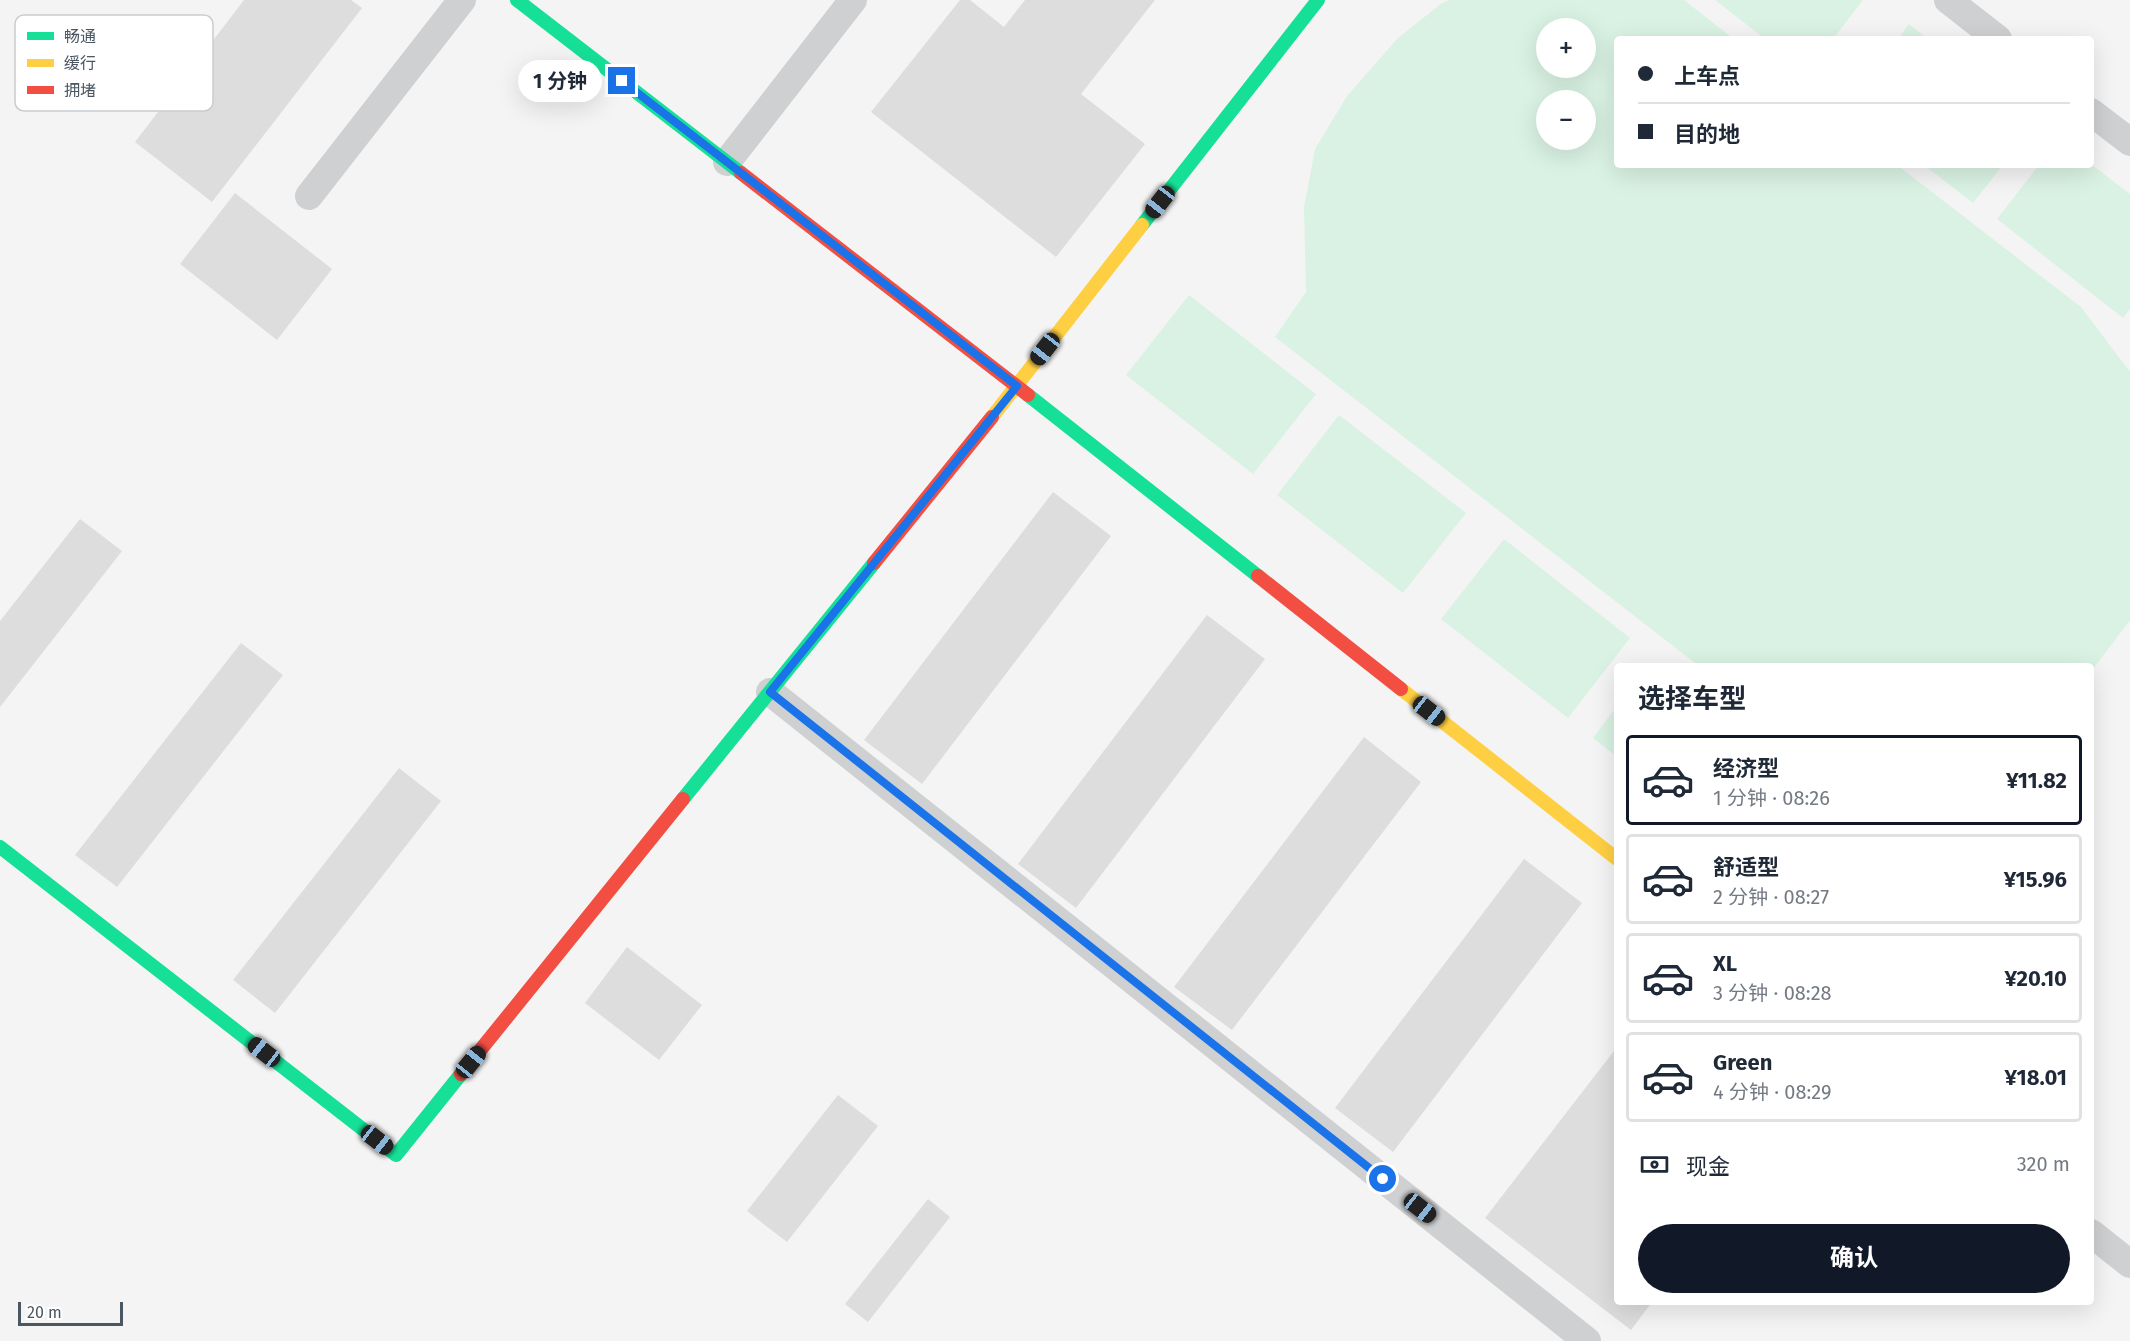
<!DOCTYPE html>
<html lang="zh">
<meta charset="utf-8">
<style>
body{margin:0;font-family:"Fira Sans","Noto Sans SC",sans-serif;background:#f2f2f3;color:#1f2937;height:100vh;display:flex;flex-direction:column;font-size:22px;white-space:nowrap}
*{box-sizing:border-box;margin:0}
p{font-size:20px;color:#747a83}
.icon{flex:none;width:33px;height:33px;fill:none;stroke:currentColor;stroke-width:2;stroke-linecap:round;stroke-linejoin:round}
.map{position:relative;flex:1;overflow:hidden}
.details{position:absolute;left:1614px;top:663px;width:480px;height:642px;display:flex;flex-direction:column;background:#fff;border-radius:6px;box-shadow:0 6px 24px #0002}
.details>*{flex:none}
.banner{position:absolute;left:1614px;top:36px;width:480px;height:132px;border-radius:6px;box-shadow:0 6px 24px #0002;display:grid;align-content:center;height:132px;padding:0 24px;background:#fff}
.controls{position:absolute;left:1536px;top:18px;display:grid;gap:12px}
.controls a{display:grid;place-items:center;width:60px;height:60px;border-radius:50%;background:#fff;box-shadow:0 6px 24px #0002;font-size:30px}
.scale{position:absolute;left:18px;bottom:15px;width:105px;box-sizing:border-box;padding-left:6px;border:3px solid #4a5661;border-top:0;font-size:16px;line-height:21px;white-space:nowrap;color:#4a5661;-webkit-text-stroke:4px #fff;paint-order:stroke}
.end{position:absolute;width:27px;height:27px;margin:-14px;border:8px solid #1a73e8;background:#fff;box-shadow:0 0 0 3px #fff}
.from{border-radius:50%}
.bubble{position:absolute;height:42px;border-radius:21px;background:#fff;box-shadow:0 6px 24px #0002;font-size:20px;font-weight:700;line-height:42px;text-align:center}
.car{position:absolute;width:18px;height:36px;margin:-18px -9px;border-radius:8px;box-shadow:0 0 4px 2px #0007;background:linear-gradient(#222 24%,#8ab4d8 0 40%,#222 0 76%,#8ab4d8 0 86%,#222 0)}
.banner b{display:flex;align-items:center;gap:21px;height:57px;font-size:22px}
.banner b+b{border-top:2px solid #e0e1e3}
.banner i{width:15px;height:15px;background:#1f2937}
ul{padding:0;list-style:none}
li{display:flex;align-items:center;gap:18px;height:90px;margin:0 12px 9px;padding:0 12px;border:3px solid #e0e1e3;border-radius:6px}
li div{flex:1}
li b{display:block;font-size:22px}
li em{font-style:normal;font-weight:700}
li.selected{border-color:#111827}
li>.icon{width:54px;height:54px;stroke-width:1.5}
h2{padding:0 24px;font-size:27px;line-height:72px}
.pay{display:flex;align-items:center;gap:15px;height:66px;padding:0 24px;font-size:22px}
.pay p{margin-inline-start:auto}
.cta{display:flex;gap:12px;margin-top:auto;padding:12px 24px}
.cta a{flex:1;height:69px;border-radius:36px;background:#111827;color:#fff;font-size:24px;font-weight:700;line-height:69px;text-align:center}
.map>svg:first-child{display:block}
.green{fill:#d9f2e3;fill-rule:evenodd}
.building{fill:#ddddde}
.lines{fill:none;stroke-linecap:round;stroke-linejoin:round}
.street{stroke:#ced0d2;stroke-width:28}
.fast{stroke:#16e098;stroke-width:14}
.slow{stroke:#ffcf43;stroke-width:14}
.jam{stroke:#f24e42;stroke-width:14}
.route{stroke:#1a73e8;stroke-width:8}
.key{fill:#fff;stroke:#c9ccd0;stroke-width:1.5}
.key-label{font-size:16px;fill:#4a5661}
</style>
<div class="map">
<svg width="2130" height="1341" viewBox="0 0 2130 1341">
<rect width="100%" height="100%" fill="#f4f4f4"/>
<path class="green" d="M1450,0H1684L1734,39H1617V165H1897L2081,307L2130,372V620L2091,672V666H1699L1275,337L1306,292L1304,207L1315,149L1347,96L1398,38L1442,3ZM1546,28H1586V68H1546ZM1546,100H1586V140H1546Z
M1715,0H1863L1833,39H1765Z
M1909,24L1928,39H1898Z
M2091,164L2130,194V309L2123,318L1997,219L2039,165Z
M1924,165H2003L1973,203Z
M1189,295L1316,394L1253,474L1126,375Z
M1339,415L1466,513L1403,593L1277,495Z
M1504,539L1630,638L1568,718L1441,619Z
M1617,706V757L1593,738Z"/>
<path class="building" d="M244,0H351L362,8L212,202L135,142Z
M960,0H970L1004,27L1025,0H1155L1081,94L1145,144L1056,257L871,112Z
M235,193L332,269L277,340L180,264Z
M1053,492L1111,536L922,784L864,740Z
M80,519L122,551L0,707V621Z
M1207,615L1265,659L1076,908L1018,864Z
M241,643L283,675L117,887L75,855Z
M1364,737L1421,782L1232,1030L1174,987Z
M399,768L441,801L275,1013L233,980Z
M1524,859L1582,903L1393,1152L1335,1108Z
M627,947L702,1005L659,1060L585,1003Z
M1617,1047V1302H1652L1631,1330L1485,1218Z
M838,1095L878,1126L787,1242L747,1211Z
M928,1199L950,1217L868,1322L845,1304Z"/>
<g class="lines">
<path class="street" d="M1948,0L1998,39
M2091,112L2130,142
M727,162L853,0
M309,196L462,0
M770,692L1587,1341
M2091,1233L2130,1264"/>
<path class="fast" d="M517,0L741,173
M1142,225L1318,0
M1028,395L1258,576
M683,799L874,563
M0,847L396,1155L461,1074"/>
<path class="slow" d="M992,417L1142,225
M1401,689L1617,859"/>
<path class="jam" d="M741,173L1028,395
M874,563L992,417
M1258,576L1401,689
M461,1074L683,799"/>
</g>
<g class="lines">
<path class="route" d="M622,81L1017,386L770,692L1383,1179"/>
</g>
<rect x="15" y="15" width="198" height="96" rx="9" class="key"/>
<rect x="27" y="32" width="27" height="8" fill="#16e098"/>
<rect x="27" y="59" width="27" height="8" fill="#ffcf43"/>
<rect x="27" y="86" width="27" height="8" fill="#f24e42"/>
<g class="key-label">
<text x="64" y="42">畅通</text>
<text x="64" y="69">缓行</text>
<text x="64" y="96">拥堵</text>
</g>
</svg>
<div class="controls">
<a>+</a>
<a>−</a>
</div>
<div class="scale">20 m</div>
<i class="end from" style="left:1383px;top:1179px"></i>
<i class="end" style="left:622px;top:81px"></i>
<div class="bubble" style="left:518px;top:60px;width:84px">1 分钟</div>
<i class="car" style="left:1160px;top:202px;rotate:218deg"></i>
<i class="car" style="left:1045px;top:349px;rotate:218deg"></i>
<i class="car" style="left:1429px;top:711px;rotate:128deg"></i>
<i class="car" style="left:264px;top:1052px;rotate:308deg"></i>
<i class="car" style="left:471px;top:1062px;rotate:39deg"></i>
<i class="car" style="left:377px;top:1140px;rotate:128deg"></i>
<i class="car" style="left:1420px;top:1208px;rotate:128deg"></i>
<div class="banner">
<b><i class="from"></i>上车点</b>
<b><i></i>目的地</b>
</div>
<section class="details">
<h2>选择车型</h2>
<ul>
<li class="selected"><svg class="icon" aria-label="car" viewBox="0 0 24 24"><path d="M5 17H2v-5l4-1 3-4h7l3 4 3 1v5h-3M9 17h6M6 11h13"/><circle cx="7" cy="17" r="2"/><circle cx="17" cy="17" r="2"/></svg><div><b>经济型</b><p>1 分钟 · 08:26</p></div><em>¥11.82</em></li>
<li><svg class="icon" aria-label="car" viewBox="0 0 24 24"><path d="M5 17H2v-5l4-1 3-4h7l3 4 3 1v5h-3M9 17h6M6 11h13"/><circle cx="7" cy="17" r="2"/><circle cx="17" cy="17" r="2"/></svg><div><b>舒适型</b><p>2 分钟 · 08:27</p></div><em>¥15.96</em></li>
<li><svg class="icon" aria-label="car" viewBox="0 0 24 24"><path d="M5 17H2v-5l4-1 3-4h7l3 4 3 1v5h-3M9 17h6M6 11h13"/><circle cx="7" cy="17" r="2"/><circle cx="17" cy="17" r="2"/></svg><div><b>XL</b><p>3 分钟 · 08:28</p></div><em>¥20.10</em></li>
<li><svg class="icon" aria-label="car" viewBox="0 0 24 24"><path d="M5 17H2v-5l4-1 3-4h7l3 4 3 1v5h-3M9 17h6M6 11h13"/><circle cx="7" cy="17" r="2"/><circle cx="17" cy="17" r="2"/></svg><div><b>Green</b><p>4 分钟 · 08:29</p></div><em>¥18.01</em></li>
</ul>
<div class="pay"><svg class="icon" aria-label="cash" viewBox="0 0 24 24"><path d="M3 7h18v10H3z"/><circle cx="12" cy="12" r="2"/></svg>现金<p>320 m</p></div>
<div class="cta"><a>确认</a></div>
</section>
</div>
